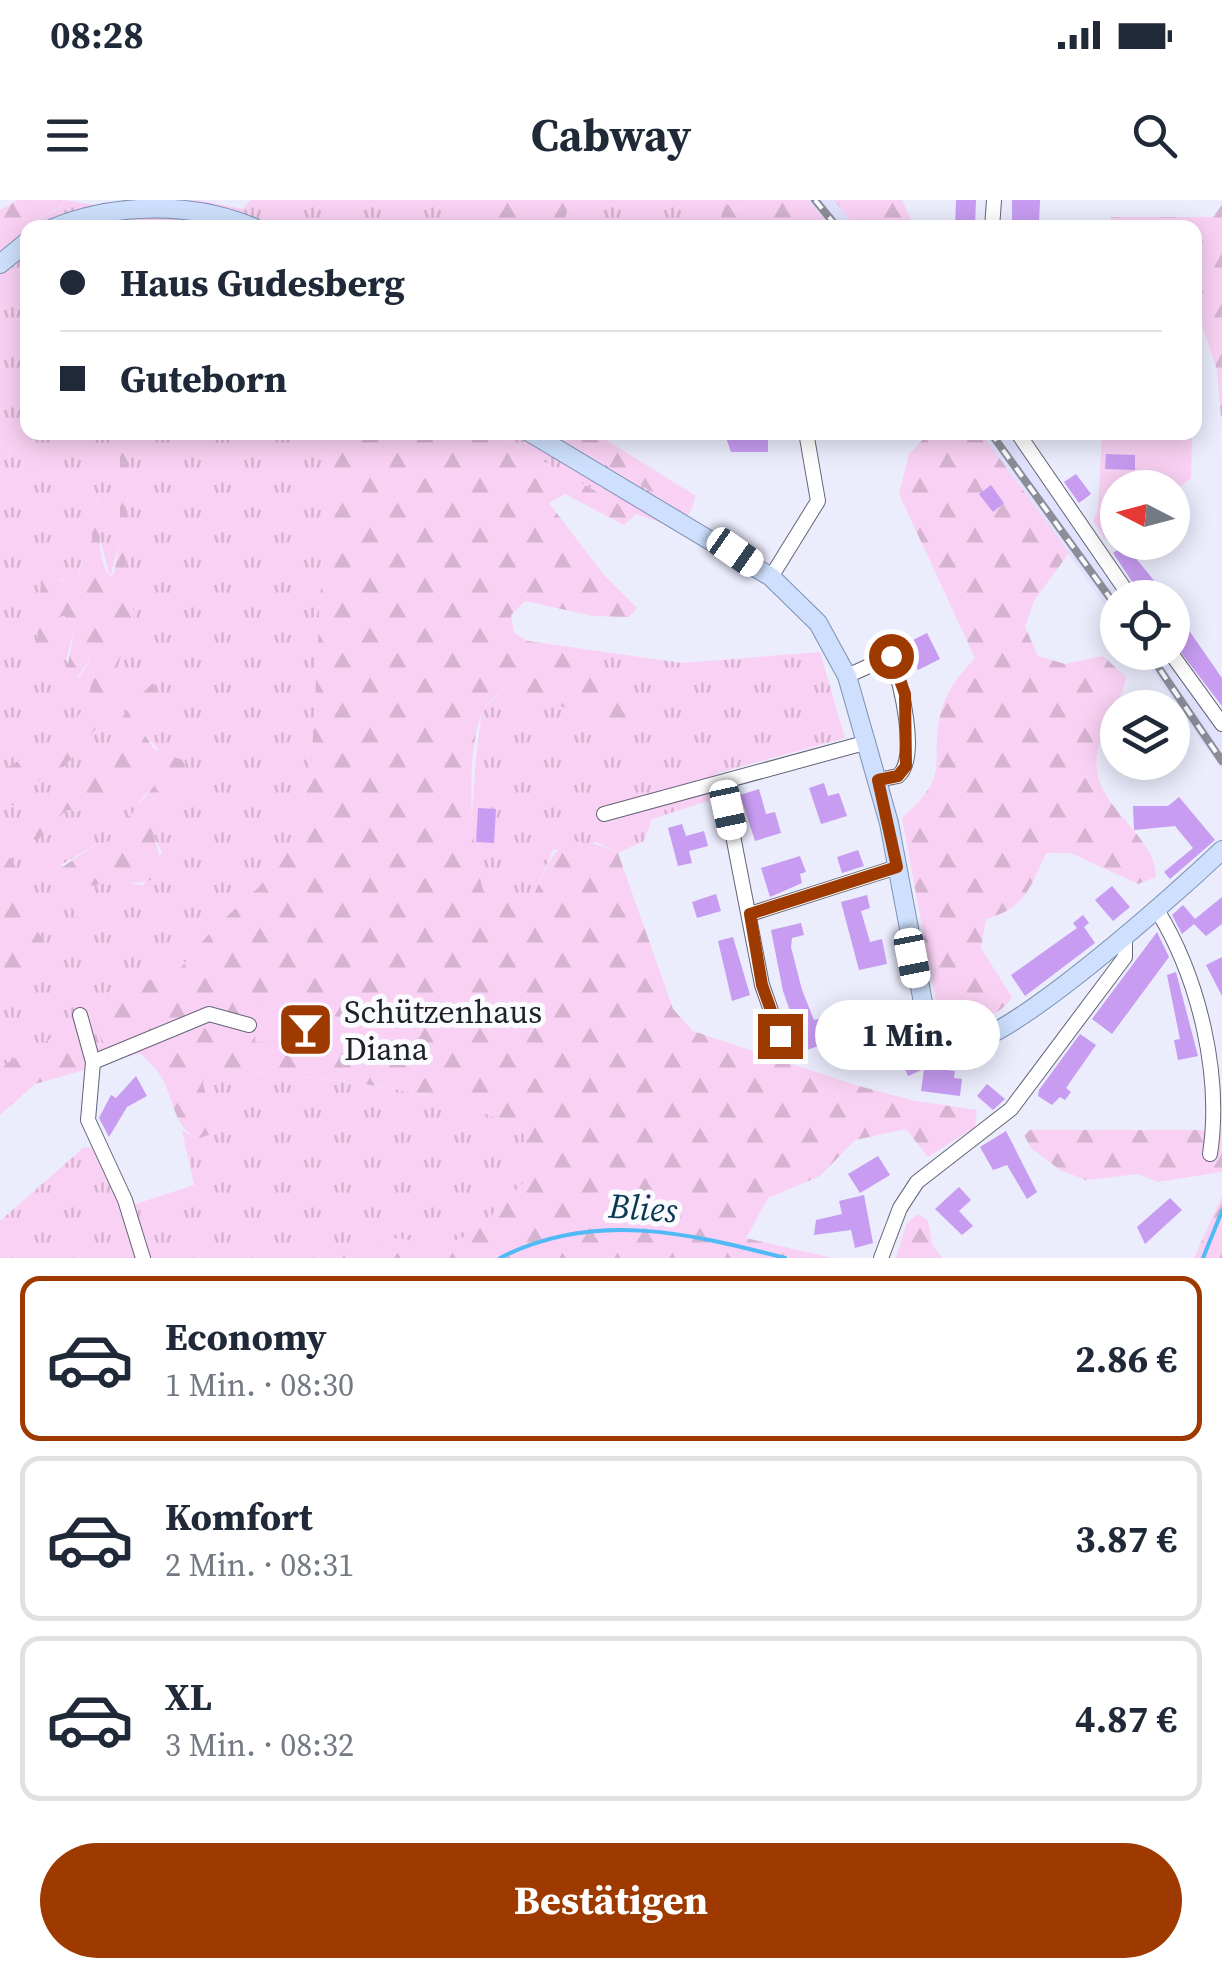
<!DOCTYPE html>
<html lang="de">
<meta charset="utf-8">
<style>
body{margin:0;font-family:"Source Serif 4",serif;background:#f2f2f3;color:#1f2937;height:100vh;display:flex;flex-direction:column;font-size:38px;white-space:nowrap}
*{box-sizing:border-box;margin:0}
p{font-size:32px;color:#747a83}
.icon{flex:none;width:55px;height:55px;fill:none;stroke:currentColor;stroke-width:2;stroke-linecap:round;stroke-linejoin:round}
.map{position:relative;height:1058px;overflow:hidden}
.drawer{display:flex;flex-direction:column;background:#fff;flex:1}
.drawer>*{flex:none}
.top-card{position:absolute;left:20px;top:20px;width:1182px;height:220px;border-radius:20px;box-shadow:0 5px 25px #0003;display:grid;align-content:center;height:220px;padding:0 40px;background:#fff}
.needle{width:65px;rotate:276deg}
.tools{position:absolute;left:1100px;top:270px;display:grid;gap:20px}
.tools a{display:grid;place-items:center;width:90px;height:90px;border-radius:50%;background:#fff;box-shadow:0 5px 25px #0003;font-size:50px}
.end{position:absolute;width:45px;height:45px;margin:-22px;border:12px solid #9e3a00;background:#fff;box-shadow:0 0 0 5px #fff}
.from{border-radius:50%}
.bubble{position:absolute;height:70px;border-radius:35px;background:#fff;box-shadow:0 5px 25px #0003;font-size:32px;font-weight:700;line-height:70px;text-align:center}
.car{position:absolute;width:30px;height:60px;margin:-30px -15px;border-radius:12px;box-shadow:0 0 8px 2px #0007;background:linear-gradient(#fff 24%,#345 0 40%,#fff 0 76%,#345 0 86%,#fff 0)}
.top-card b{display:flex;align-items:center;gap:35px;height:95px;font-size:38px}
.top-card b+b{border-top:2px solid #e0e1e3}
.top-card i{width:25px;height:25px;background:#1f2937}
ul{padding:18px 0 0;list-style:none}
li{display:flex;align-items:center;gap:30px;height:165px;margin:0 20px 15px;padding:0 20px;border:5px solid #e0e1e3;border-radius:20px}
li div{flex:1}
li b{display:block;font-size:38px}
li em{font-style:normal;font-weight:700}
li.on{border-color:#9e3a00}
li>.icon{width:90px;height:90px;stroke-width:1.5}
.action{display:flex;gap:20px;margin-top:auto;padding:20px 40px}
.action a{flex:1;height:115px;border-radius:60px;background:#9e3a00;color:#fff;font-size:40px;font-weight:700;line-height:115px;text-align:center}
.status{display:flex;justify-content:space-between;align-items:center;height:70px;padding:0 50px;background:#fff;direction:ltr}
.status svg{height:28px;fill:currentColor}
header{display:flex;justify-content:space-between;align-items:center;height:130px;padding:0 40px;background:#fff;font-size:45px;font-weight:700}
.map>svg:first-child{display:block}
.built{fill:#e1e3fe}
.grass{fill:url(#grass-tufts);fill-rule:evenodd}
.forest{fill:url(#forest-firs)}
.park{fill:#f9d1f4}
.lines{fill:none;stroke-linecap:round;stroke-linejoin:round}
.stream{stroke:#4fbaf3;stroke-width:4}
.building{fill:#c79cf1}
.minor-casing{stroke:#646476;stroke-width:16}
.major-casing{stroke:#7c90b2;stroke-width:20}
.minor{stroke:#fff;stroke-width:14}
.major{stroke:#cee0fd;stroke-width:18}
.rail-casing{stroke:#8c8d98;stroke-width:8}
.rail{stroke:#fafbff;stroke-width:4;stroke-dasharray:11;stroke-linecap:butt}
.route{stroke:#9e3a00;stroke-width:12}
.labels{text-anchor:middle;stroke-width:10;stroke-linejoin:round;paint-order:stroke}
.poi-label{font-size:32px;fill:#202128;stroke:#fafbff;text-anchor:start}
.water-label{font-size:35px;font-style:italic;fill:#08384f;stroke:#fafbff}
</style>
<div class="status"><b>08:28</b><svg viewBox="0 0 49 12"><path d="M0 12V9h3v3zM5 12V6h3v6zM10 12V3h3v9zM15 12V0h3v12zM26 1h20v11H26zM47 4h2v5h-2z"/></svg></div>
<header><svg class="icon" aria-label="menu" viewBox="0 0 24 24"><path d="M4 6h16M4 12h16M4 18h16"/></svg>Cabway<svg class="icon" aria-label="search" viewBox="0 0 24 24"><circle cx="10" cy="10" r="6"/><path d="M15 15l6 6"/></svg></header>
<div class="map">
<svg width="1222" height="1058" viewBox="0 0 1222 1058">
<defs>
<pattern id="grass-tufts" width="24" height="20" patternUnits="userSpaceOnUse" patternTransform="scale(2.5)"><rect width="24" height="20" fill="#f9d1f4"/><path d="M3 7l-1-3M5 7V3M7 7l1-3M15 17l-1-3M17 17v-4M19 17l1-3" fill="none" stroke="#d5b3d1"/></pattern>
<pattern id="forest-firs" width="22" height="20" patternUnits="userSpaceOnUse" patternTransform="scale(2.5)"><rect width="22" height="20" fill="#f9d1f4"/><path d="M5 1l3.5 6h-7zM16 11l3.5 6h-7z" fill="#d5b3d1"/></pattern>
</defs>
<rect width="100%" height="100%" fill="#ebecfc"/>
<path class="built" d="M808,0H834L856,27H831Z
M981,233H1008L1126,397L1118,398L1117,422Z
M1139,453H1166L1222,530V570Z"/>
<path class="grass" d="M64,0L95,5L198,0L243,9L250,0H461V27L28,28V232L120,233V340L110,377L96,323L98,300L82,297C85,311 97,331 90,345C82,363 80,359 78,383L67,384L60,379L49,444L55,423L62,416L72,417L75,427L66,460L78,479L91,459C101,481 79,524 61,539C52,547 36,552 24,558L14,605L42,577L65,566L100,524L134,413L125,382L130,233H329L311,573L296,633L260,686L212,730L177,772L111,791L86,808L106,848L129,844L140,853L84,870L85,856L0,867V788L19,781L45,742L37,731L20,674L0,641V42L63,6ZM153,484L158,495L145,535L184,578L151,614V631L162,652L143,685L103,680L80,688L79,699L61,665L98,643L129,639L140,601L155,585V576L147,571L80,611L66,610L40,633L51,598L91,574L129,506Z
M571,0H753L755,4L746,9L725,4L718,27L563,28Z
M493,233H553L659,296L691,310L679,329L636,314Z
M584,449L682,463L820,452L845,538L714,574L717,598L652,619L644,641L618,653L596,642L553,650L530,703L502,701L484,692L470,643L476,558L482,510L503,489L559,505L650,507Z
M207,869C296,877 441,883 518,929C526,934 532,945 537,953L534,972L475,1033L436,1048L399,1038L351,1048L342,1058H0V1021L83,948L106,945L133,1005L194,985L182,930L197,939L217,932L203,884Z"/>
<path class="forest" d="M18,0H64L63,5L0,42V10Z
M461,0H571L562,28L461,27Z
M753,0H808L831,27H792L786,20L768,27H718L725,4L745,9L754,4Z
M834,0H902L914,27H856Z
M1222,5V216L1221,217L1217,170L1201,123L1195,122V28L1111,27V17H1212Z
M120,233H130L125,382L134,413L100,524L65,566L42,577L14,606L5,602L6,568C47,544 74,539 90,490C93,479 96,469 90,459L69,490L64,485L75,427L72,418L62,416L55,423L49,444L43,448L37,444L41,380L48,374L67,384L78,383C81,360 82,363 90,345C97,331 85,310 82,297L94,293C106,317 92,353 110,377L114,374L120,339Z
M329,233H493L636,314L624,325L565,294L549,303L604,375L637,408L629,417L593,416L525,401L511,415L514,433L528,441L584,449L651,507L641,522L617,523L503,489C497,495 485,503 482,512C465,555 470,649 484,692L502,701L530,703C554,653 556,624 618,653L673,809L693,831L855,885L915,901L977,910L975,927L928,957L906,929L855,940L820,976L768,998L746,1038L833,1058H342L350,1048L399,1038L436,1048L474,1033L534,972L537,953C531,945 525,934 518,929C441,883 297,877 207,869L203,884L217,932L197,939C171,924 175,896 158,872C150,862 139,852 129,844L106,849L86,808L111,791L177,772L212,730L260,686L296,633L311,573Z
M553,233H595L696,296L691,310L659,296Z
M929,233H981L1069,353L1034,401L1025,427L1038,456L1065,464L1103,456L1126,477C1120,510 1092,537 1097,571C1103,612 1156,637 1156,677L1138,684L1071,653H1046C1030,687 1026,708 986,719L981,748L1012,797C998,820 959,831 938,812L902,618C954,572 928,566 941,512C947,489 959,475 975,458L899,294L909,254Z
M153,483L158,495L145,535L154,549L185,561L184,578L151,614C150,638 163,652 161,676C135,689 108,679 81,688L79,699L85,713L80,721L52,674L98,643L129,639L128,618L155,585V576L147,572L80,611L66,610L37,641L28,636L25,626L51,598L91,574L129,506Z
M0,641L20,674L37,731L45,742L19,782L0,788Z
M73,826L85,856L84,870L35,884L0,915V867Z
M1030,930H1222V972L1157,982L1138,974L1086,980L1060,970L1031,948L1024,935Z
M1222,996V1058H1194Z
M917,1014L928,1020L932,1044L942,1058H896L906,1025Z"/>
<path class="park" d="M1102,233H1192L1191,278L1173,292L1172,288H1118L1117,331L1105,340L1093,320L1098,311Z
M257,801L298,803V814L390,820L388,851L255,842Z"/>
<g class="lines">
<path class="stream" d="M500,1058C593,1010 689,1033 785,1058
M1203,1058L1222,1011"/>
</g>
<path class="building" d="M956,0H976L975,28H955Z
M1012,0H1040L1039,23L1012,22Z
M724,232H768V252H731Z
M1106,254L1135,255V270L1105,269Z
M1076,274L1091,294L1079,303L1064,282Z
M991,285L1004,303L993,312L979,294Z
M1125,345L1161,389L1149,398H1143L1113,353Z
M1188,429L1222,478V506L1172,441Z
M927,433L940,459L918,470L905,444Z
M824,583L828,596L839,593L847,616L821,624L809,588Z
M759,589L766,614L775,612L781,633L755,641L740,595Z
M1179,597L1215,640L1170,679L1164,672L1193,648L1175,626L1134,630L1133,606H1168Z
M478,608L496,609L494,643L476,642Z
M682,624L686,636L704,631L708,646L689,651L692,663L678,666L668,628Z
M858,650L864,666L842,673L837,657Z
M800,656L806,672L800,674L802,683L770,697L761,668Z
M1112,686L1130,707L1113,721L1095,700Z
M716,694L721,711L697,718L692,702Z
M867,695L870,708L861,711L870,742L882,739L887,764L859,770L841,702Z
M1222,697V724L1206,736L1194,724L1182,734L1172,715L1183,705L1195,719Z
M1083,715L1089,723L1084,727L1095,743L1025,796L1011,775L1077,728L1073,723Z
M801,723L804,735L792,738L791,747L802,790L814,820L825,817L833,841L804,851L783,791L771,730Z
M1157,732L1169,757L1112,834L1092,819Z
M733,737L750,795L732,801L718,741Z
M1222,757V796L1206,765Z
M1176,772L1198,856L1178,860L1174,840L1180,839L1167,775Z
M296,820L315,822L313,840L294,838Z
M1080,834L1096,845L1066,888L1071,892L1065,900L1060,897L1052,905L1038,896L1039,890Z
M914,838L927,868L955,871L954,878L962,879L960,896L921,891L924,869L908,876L895,847Z
M136,876L147,896L127,907L109,937L99,918L111,895L116,898Z
M987,884L1005,899L993,910L977,896Z
M1006,931L1037,992L1027,999L1007,965L993,970L980,947Z
M878,956L890,975L860,993L848,974Z
M959,987L971,1000L959,1011L973,1026L962,1035L935,1009Z
M864,995L873,1043L855,1048L851,1030L814,1035L816,1020L842,1014L839,1001Z
M1170,998L1182,1010L1145,1044L1137,1027Z"/>
<g class="lines">
<defs>
<path id="minor" d="M992,28L994,0
M1017,232L1131,398
M771,377L818,301L806,232
M1170,452L1222,524
M847,476L891,456C900,481 920,558 898,576L878,580
M728,610L762,785L780,836
M604,614L868,542
M1157,710C1199,778 1222,875 1210,954
M750,714L897,667
M80,815L93,862L88,920L125,1000L143,1058
M93,862L209,814L249,825
M881,1058L900,1008L917,982L1011,909L1125,757V738"/>
<path id="major" d="M53,28C115,3 192,1 255,28
M0,64L28,41
M529,232L771,377L818,423L847,476L889,623L925,813C932,829 942,846 963,844C1013,840 1180,690 1222,650"/>
</defs>
<use href="#minor" class="minor-casing"/>
<use href="#major" class="major-casing"/>
<use href="#minor" class="minor"/>
<use href="#major" class="major"/>
<defs>
<path id="rail" d="M815,0L838,28
M990,232L1118,409
M1148,452L1222,561"/>
</defs>
<use href="#rail" class="rail-casing"/>
<use href="#rail" class="rail"/>
</g>
<g class="lines">
<path class="route" d="M780,836L762,785L750,714L897,667L878,580L898,576L906,566L905,494L891,456"/>
</g>
<defs>
<symbol id="bar-square" viewBox="-11 -11 22 22"><rect x="-9" y="-9" width="18" height="18" rx="4" fill="#9e3a00" stroke="#fafbff"/><path d="M-6-5H6L.8 .8V4.5H3.5V6h-7V4.5H-.8V.8Z" fill="#fff"/></symbol>
</defs>
<g fill-rule="evenodd">
<use href="#bar-square" x="274" y="798" width="63" height="63"/>
</g>
<g class="labels">
<g class="poi-label">
<text x="344" y="823">Schützenhaus<tspan x="344" dy="37">Diana</tspan></text>
</g>
<g class="water-label">
<text transform="translate(643 1008) rotate(4)" y="12">Blies</text>
</g>
</g>
</svg>
<div class="tools">
<a><svg class="needle" viewBox="-14 -14 28 28"><path d="M0-13l5 13h-10z" fill="#e53935"/><path d="M0 13l5-13h-10z" fill="#747a83"/></svg></a>
<a><svg class="icon" aria-label="locate" viewBox="0 0 24 24"><circle cx="12" cy="12" r="6"/><path d="M12 2v4M12 18v4M2 12h4M18 12h4"/></svg></a>
<a><svg class="icon" aria-label="layers" viewBox="0 0 24 24"><path d="M12 4l9 5-9 5-9-5zM3 14l9 5 9-5"/></svg></a>
</div>
<i class="end from" style="left:891px;top:456px"></i>
<i class="end" style="left:780px;top:836px"></i>
<div class="bubble" style="left:815px;top:800px;width:185px">1 Min.</div>
<i class="car" style="left:735px;top:352px;rotate:125deg"></i>
<i class="car" style="left:728px;top:610px;rotate:168deg"></i>
<i class="car" style="left:912px;top:758px;rotate:169deg"></i>
<div class="top-card">
<b><i class="from"></i>Haus Gudesberg</b>
<b><i></i>Guteborn</b>
</div>
</div>
<section class="drawer">
<ul>
<li class="on"><svg class="icon" aria-label="car" viewBox="0 0 24 24"><path d="M5 17H2v-5l4-1 3-4h7l3 4 3 1v5h-3M9 17h6M6 11h13"/><circle cx="7" cy="17" r="2"/><circle cx="17" cy="17" r="2"/></svg><div><b>Economy</b><p>1 Min. · 08:30</p></div><em>2.86 €</em></li>
<li><svg class="icon" aria-label="car" viewBox="0 0 24 24"><path d="M5 17H2v-5l4-1 3-4h7l3 4 3 1v5h-3M9 17h6M6 11h13"/><circle cx="7" cy="17" r="2"/><circle cx="17" cy="17" r="2"/></svg><div><b>Komfort</b><p>2 Min. · 08:31</p></div><em>3.87 €</em></li>
<li><svg class="icon" aria-label="car" viewBox="0 0 24 24"><path d="M5 17H2v-5l4-1 3-4h7l3 4 3 1v5h-3M9 17h6M6 11h13"/><circle cx="7" cy="17" r="2"/><circle cx="17" cy="17" r="2"/></svg><div><b>XL</b><p>3 Min. · 08:32</p></div><em>4.87 €</em></li>
</ul>
<div class="action"><a>Bestätigen</a></div>
</section>
